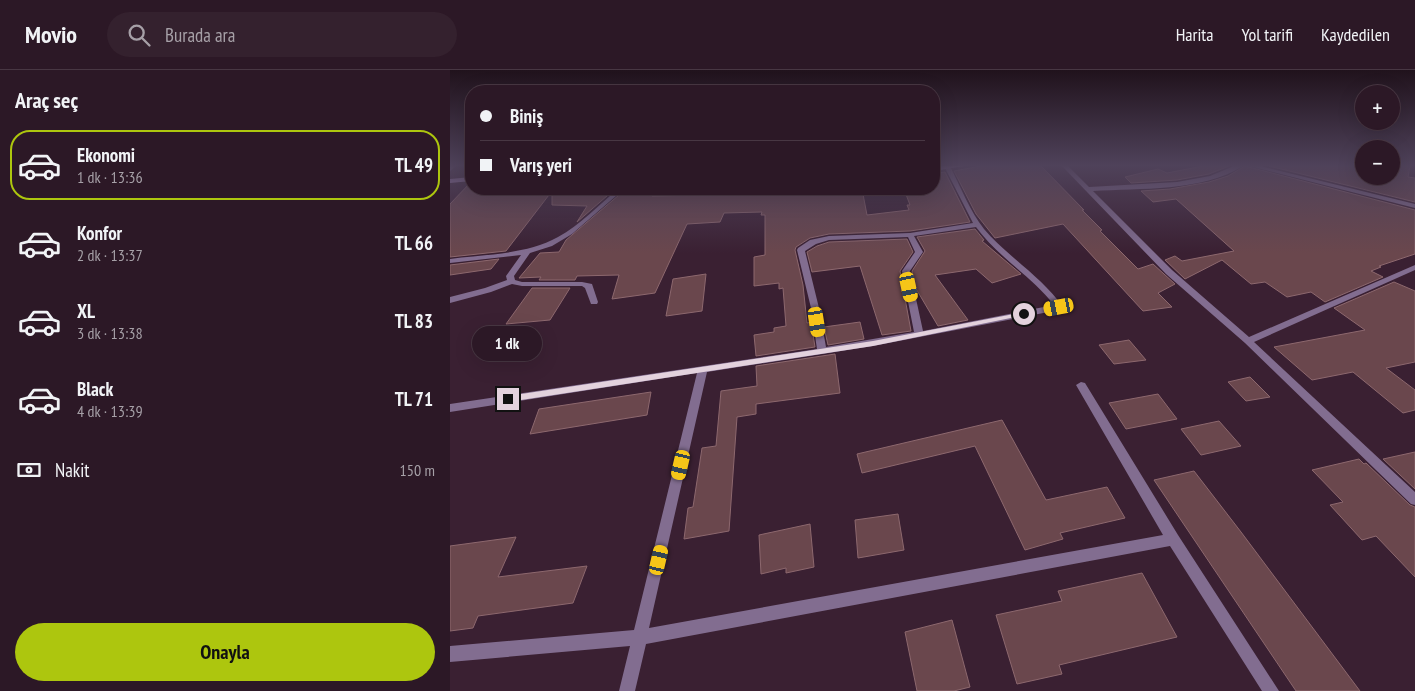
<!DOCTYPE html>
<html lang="tr">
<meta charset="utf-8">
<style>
body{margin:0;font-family:"PT Sans Narrow",sans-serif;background:#34212e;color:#f1f3f6;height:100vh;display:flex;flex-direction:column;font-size:19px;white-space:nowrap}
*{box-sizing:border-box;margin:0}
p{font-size:16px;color:#a6a0a7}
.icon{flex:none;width:28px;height:28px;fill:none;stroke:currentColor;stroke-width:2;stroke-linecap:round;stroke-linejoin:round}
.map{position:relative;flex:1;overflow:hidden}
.details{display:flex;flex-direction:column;background:#2c1826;width:450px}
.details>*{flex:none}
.top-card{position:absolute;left:15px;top:15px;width:475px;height:110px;border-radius:20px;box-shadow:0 5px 20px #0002,0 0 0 1px #483743;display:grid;align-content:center;height:110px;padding:0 15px;background:#2c1826}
.controls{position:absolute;left:905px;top:15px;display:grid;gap:10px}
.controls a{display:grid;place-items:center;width:45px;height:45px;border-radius:50%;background:#2c1826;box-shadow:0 5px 20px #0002,0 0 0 1px #483743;font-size:25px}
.end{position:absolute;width:22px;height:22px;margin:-11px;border:6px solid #e3d2dd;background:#111;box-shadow:0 0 0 2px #111}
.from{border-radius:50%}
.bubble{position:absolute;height:35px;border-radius:18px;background:#2c1826;box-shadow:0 5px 20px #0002,0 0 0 1px #483743;font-size:16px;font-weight:700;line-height:35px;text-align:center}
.car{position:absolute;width:15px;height:30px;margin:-15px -8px;border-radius:6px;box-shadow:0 0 4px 1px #0007;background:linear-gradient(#f5c518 24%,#345 0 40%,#f5c518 0 76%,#345 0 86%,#f5c518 0)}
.top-card b{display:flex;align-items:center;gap:18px;height:48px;font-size:19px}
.top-card b+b{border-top:1px solid #483743}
.top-card i{width:12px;height:12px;background:#f1f3f6}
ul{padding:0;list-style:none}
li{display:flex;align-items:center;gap:15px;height:70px;margin:0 10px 8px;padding:0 5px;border:2px solid transparent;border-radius:20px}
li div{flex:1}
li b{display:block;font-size:19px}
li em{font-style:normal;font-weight:700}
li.selected{border-color:#adc60e}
li>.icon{width:45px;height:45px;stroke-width:1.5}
h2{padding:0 15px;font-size:22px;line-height:60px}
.pay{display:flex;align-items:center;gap:12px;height:55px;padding:0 15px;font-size:19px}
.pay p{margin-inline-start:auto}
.action{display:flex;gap:10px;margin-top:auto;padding:10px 15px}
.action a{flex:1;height:58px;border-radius:30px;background:#adc60e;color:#111;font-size:20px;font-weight:700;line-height:58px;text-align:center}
header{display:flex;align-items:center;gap:30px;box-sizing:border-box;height:70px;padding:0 25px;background:#2c1826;border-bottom:1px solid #483743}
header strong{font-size:24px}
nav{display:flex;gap:28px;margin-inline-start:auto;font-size:18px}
.search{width:350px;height:45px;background:#34212e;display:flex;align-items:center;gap:12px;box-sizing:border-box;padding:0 18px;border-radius:28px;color:#a6a0a7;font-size:19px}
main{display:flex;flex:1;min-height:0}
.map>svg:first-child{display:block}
.building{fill:#6a474d;stroke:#8d686e}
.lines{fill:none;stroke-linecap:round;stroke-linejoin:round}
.street{fill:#826d90;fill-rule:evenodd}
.secondary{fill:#b492ca;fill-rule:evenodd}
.route{fill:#e3d2dd}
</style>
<header>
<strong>Movio</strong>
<div class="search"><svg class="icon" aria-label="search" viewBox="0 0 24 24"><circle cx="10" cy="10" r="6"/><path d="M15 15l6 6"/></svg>Burada ara</div>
<nav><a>Harita</a><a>Yol tarifi</a><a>Kaydedilen</a></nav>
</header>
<main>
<section class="details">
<h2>Araç seç</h2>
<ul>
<li class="selected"><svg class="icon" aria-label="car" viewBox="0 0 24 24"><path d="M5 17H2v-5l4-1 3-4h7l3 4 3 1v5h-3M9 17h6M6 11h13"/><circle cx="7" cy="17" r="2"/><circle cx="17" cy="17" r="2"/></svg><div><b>Ekonomi</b><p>1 dk · 13:36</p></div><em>TL 49</em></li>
<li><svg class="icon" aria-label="car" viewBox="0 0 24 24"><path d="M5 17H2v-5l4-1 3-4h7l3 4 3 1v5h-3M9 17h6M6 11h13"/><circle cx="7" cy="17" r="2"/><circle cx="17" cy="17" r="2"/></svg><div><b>Konfor</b><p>2 dk · 13:37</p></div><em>TL 66</em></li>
<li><svg class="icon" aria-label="car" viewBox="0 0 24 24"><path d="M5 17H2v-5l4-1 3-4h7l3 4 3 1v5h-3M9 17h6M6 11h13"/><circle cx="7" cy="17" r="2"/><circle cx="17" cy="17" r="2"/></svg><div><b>XL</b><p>3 dk · 13:38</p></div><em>TL 83</em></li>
<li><svg class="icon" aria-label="car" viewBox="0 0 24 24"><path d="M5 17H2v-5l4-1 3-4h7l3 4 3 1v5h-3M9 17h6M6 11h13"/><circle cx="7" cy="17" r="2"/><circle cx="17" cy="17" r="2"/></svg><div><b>Black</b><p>4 dk · 13:39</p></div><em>TL 71</em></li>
</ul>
<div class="pay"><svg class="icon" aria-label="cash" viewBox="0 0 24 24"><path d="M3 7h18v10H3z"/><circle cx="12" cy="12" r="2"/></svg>Nakit<p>150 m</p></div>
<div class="action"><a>Onayla</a></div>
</section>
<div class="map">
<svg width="965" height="621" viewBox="0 0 965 621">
<rect width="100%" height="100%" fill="#3a2032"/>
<path class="building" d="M531,96H591L634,140H632L652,160L650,161L688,199L703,194L725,214L708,223L722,237L693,241L613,154L545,168L526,144L504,101Z
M753,96H779L759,104L727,110L681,113L675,107L708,99L717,103Z
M795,96L965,140V184L929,196L931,197L921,201L933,207L875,232L861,222L837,227L815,212L801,214L772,190L735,209L715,190L725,186L732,191L784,181L726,129L703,132L691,121L720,119L759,112L778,106Z
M819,96H914V106H941V96H960L958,107L965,108V132Z
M495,102L520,152L460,161L379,164L360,168L346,177L345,180L353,215L357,253L361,252L365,277L306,286L304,265L324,262V258L336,256L333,218L329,219V213L304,216V187L315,185V145H311L312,142L274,143L270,152L237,154L205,223L162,229L169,205L127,206L125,210H89L91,207L69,208L90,183L109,182L116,170L176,119H208L202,126L252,125L255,119H412L417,145L459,140L457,135H460L454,119H484V104Z
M20,113L21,119H165L127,152L137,136L102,135V121L56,181L0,187V134Z
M525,159L534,170L532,171L571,204L542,213L526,199L485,205L518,250L488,256L465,217L462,201L475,181L467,167Z
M457,169L463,182L450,201L461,261L432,265L410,196L362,202L357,182L367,176L379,172Z
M49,189L41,199L0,205V195Z
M256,204L252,241L216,246L223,209Z
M944,212L965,221V292L936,298L965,320V340L953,343L903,302L862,310L824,277L915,260L884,238Z
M82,218H120L100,250L56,254Z
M410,252L414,269L378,275L374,257Z
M679,270L696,290L664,294L649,275Z
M385,284L390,323L306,334V344L287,347L279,461L234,469L238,438L243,437L252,378L266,376L271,321L307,316L306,296Z
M800,307L820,327L796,331L778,312Z
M201,322L197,345L80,364L89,339Z
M708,324L727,349L676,359L659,333Z
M552,350L596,430L657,417L675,448L610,463L613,469L575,480L525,376L412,403L407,384Z
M769,351L791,376L751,385L731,359Z
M965,382V419L933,389Z
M909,389L914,394L916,393L960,435L965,437V507L926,466L912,470L880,435L893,432L862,400Z
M744,401L791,462L910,621H846L704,410Z
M448,444L454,480L408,488L405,450Z
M360,454L364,497L336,503V498L311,504L309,465Z
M66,467L48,507L137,496L123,533L28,546L23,558L0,561V476Z
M692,503L727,567L609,595L612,604L567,614L546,545L612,531L608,521Z
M502,550L520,617L504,621H467L455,562Z"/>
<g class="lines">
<path class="street" d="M0,96H6L0,101Z
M612,96H618L639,117L727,112L760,106L784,96H793C752,122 689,118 643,121L722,200L799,267L965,195V200L804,272L965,422V435L961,434L795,273L716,204Z
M799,96H810L965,134V138Z
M496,97L501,98C511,118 520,141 534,159C558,187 591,206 613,237L609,240L423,276L257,302L199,558L713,465L626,315L631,312L635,313L728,465L829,621H812L720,476L196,574L185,621H169L180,576L0,592V576L184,560L247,303L0,342V334L367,279L361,238L347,180L348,178L360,170L379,166L460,163L523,153L495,98ZM526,157C548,187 581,206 604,235L473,261L460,201L473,182L464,166ZM458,167L465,182L452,201L464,262L376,277L369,238L355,181L366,174L379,170Z
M168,119H174L122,164L102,176L80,183L64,206L65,210L72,212H132L142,214L148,232L147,234H141L135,218L132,216H72L62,214L41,222L0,233V227L35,218L57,210L56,206L71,185L0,193V189C36,184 75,185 108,167C130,155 149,135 168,119Z"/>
<path class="secondary" d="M493,96H514L484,101V97Z
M21,107V111L0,113V109Z"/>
</g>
<linearGradient id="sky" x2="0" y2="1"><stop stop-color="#20121c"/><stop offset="0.52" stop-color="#4f425a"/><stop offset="1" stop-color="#4f425a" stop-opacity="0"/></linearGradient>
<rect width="965" height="183" fill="url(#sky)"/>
<path class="route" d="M574,242L577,244L576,245L423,276L58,332L54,329L58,326L423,271Z"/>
</svg>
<div class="controls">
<a>+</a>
<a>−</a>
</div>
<i class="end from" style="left:574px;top:244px"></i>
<i class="end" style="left:58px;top:329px"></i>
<div class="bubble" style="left:22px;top:256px;width:70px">1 dk</div>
<i class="car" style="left:459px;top:217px;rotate:168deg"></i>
<i class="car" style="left:609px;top:237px;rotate:259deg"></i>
<i class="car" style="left:367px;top:252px;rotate:171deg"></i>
<i class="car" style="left:231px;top:395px;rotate:193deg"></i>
<i class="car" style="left:209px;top:490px;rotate:13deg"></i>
<div class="top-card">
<b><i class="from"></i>Biniş</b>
<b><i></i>Varış yeri</b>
</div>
</div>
</main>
